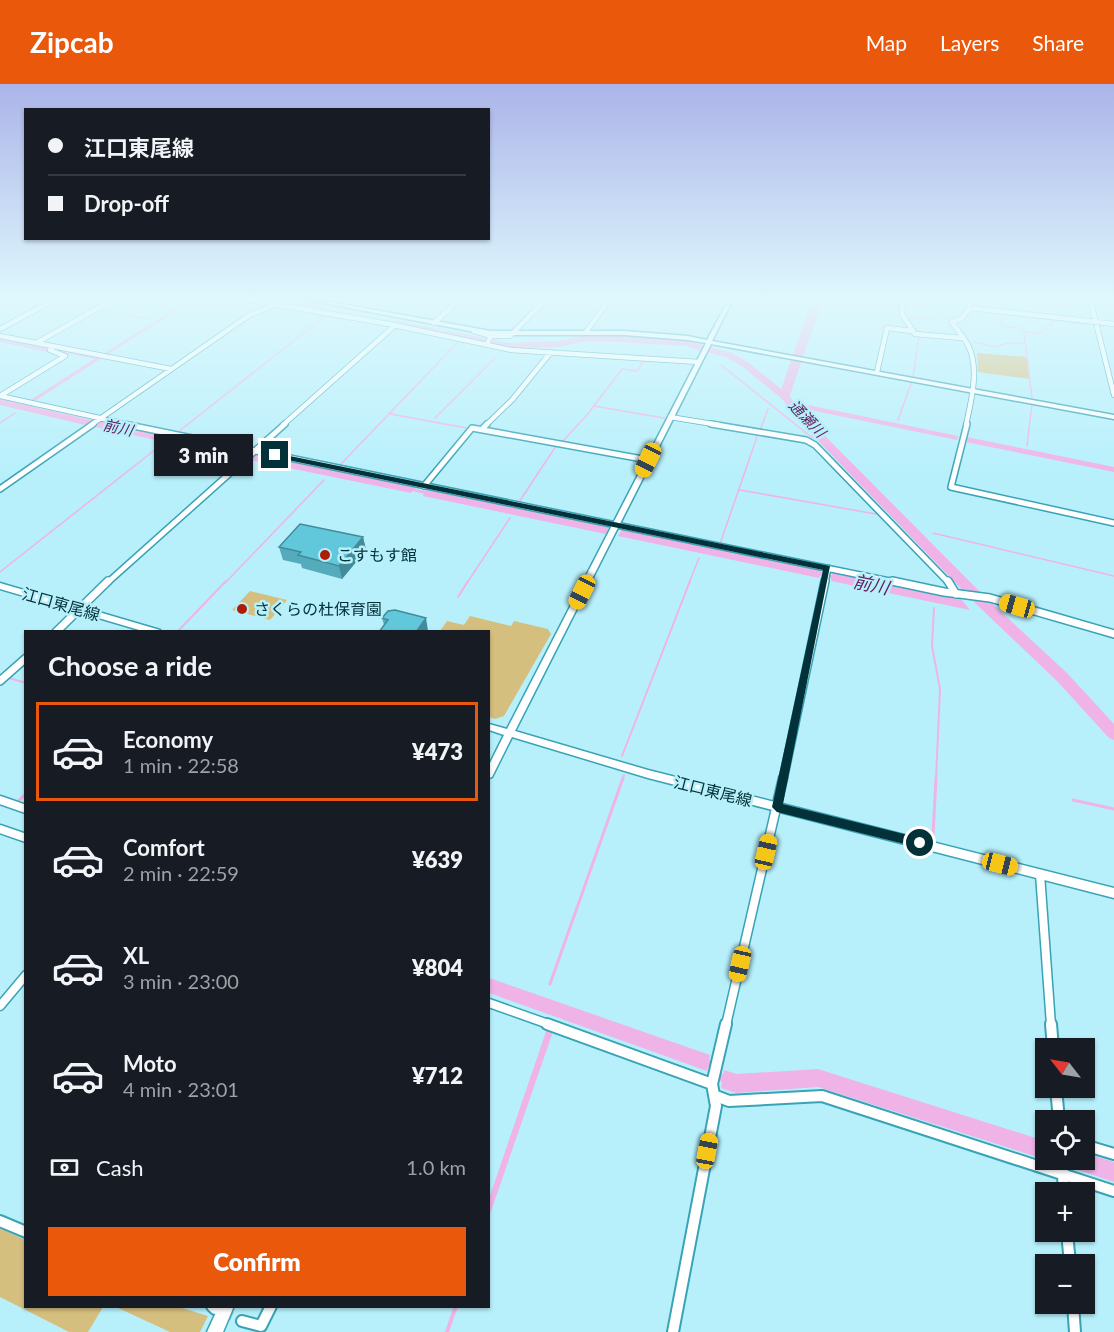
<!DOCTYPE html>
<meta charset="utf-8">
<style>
body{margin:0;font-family:Lato,"Noto Sans JP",sans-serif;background:#20242c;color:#f1f3f6;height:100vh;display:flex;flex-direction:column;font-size:22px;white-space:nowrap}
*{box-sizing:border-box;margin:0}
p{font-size:20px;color:#9ea1a6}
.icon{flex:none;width:33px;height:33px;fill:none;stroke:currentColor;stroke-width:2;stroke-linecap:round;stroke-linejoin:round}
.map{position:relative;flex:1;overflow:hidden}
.side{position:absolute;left:24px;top:546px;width:466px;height:678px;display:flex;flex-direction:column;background:#171b24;border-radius:0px;box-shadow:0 2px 4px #0004}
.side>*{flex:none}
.guide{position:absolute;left:24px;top:24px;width:466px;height:132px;border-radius:0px;box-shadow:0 2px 4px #0004;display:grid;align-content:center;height:132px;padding:0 24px;background:#171b24}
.needle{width:39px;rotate:301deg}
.fabs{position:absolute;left:1035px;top:954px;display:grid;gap:12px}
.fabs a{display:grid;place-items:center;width:60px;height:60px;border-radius:0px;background:#171b24;box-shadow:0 2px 4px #0004;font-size:30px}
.end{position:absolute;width:27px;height:27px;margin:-14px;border:8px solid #023139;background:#fff;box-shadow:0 0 0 3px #fff}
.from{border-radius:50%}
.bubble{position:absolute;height:42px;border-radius:0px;background:#171b24;box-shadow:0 2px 4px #0004;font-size:20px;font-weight:800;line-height:42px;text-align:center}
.car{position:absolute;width:18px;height:36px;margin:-18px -9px;border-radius:8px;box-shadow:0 0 4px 2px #0007;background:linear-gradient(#f5c518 24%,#345 0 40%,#f5c518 0 76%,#345 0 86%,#f5c518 0)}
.guide b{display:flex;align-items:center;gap:21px;height:57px;font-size:22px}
.guide b+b{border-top:2px solid #363941}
.guide i{width:15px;height:15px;background:#f1f3f6}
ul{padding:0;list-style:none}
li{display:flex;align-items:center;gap:18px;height:99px;margin:0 12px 9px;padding:0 12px;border:3px solid transparent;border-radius:0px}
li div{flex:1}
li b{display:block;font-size:22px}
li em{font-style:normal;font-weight:800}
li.on{border-color:#ea580c}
li>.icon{width:54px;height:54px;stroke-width:1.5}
h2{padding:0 24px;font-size:27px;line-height:72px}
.pay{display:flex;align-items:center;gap:15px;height:66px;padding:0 24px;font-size:22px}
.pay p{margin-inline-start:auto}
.action{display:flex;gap:12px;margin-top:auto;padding:12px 24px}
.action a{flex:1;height:69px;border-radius:0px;background:#ea580c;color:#fff;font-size:24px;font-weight:800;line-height:69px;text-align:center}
header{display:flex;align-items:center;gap:36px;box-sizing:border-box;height:84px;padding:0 30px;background:#ea580c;color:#fff}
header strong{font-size:28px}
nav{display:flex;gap:33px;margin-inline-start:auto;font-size:21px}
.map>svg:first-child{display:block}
.green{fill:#d5bf7f}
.water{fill:#f0b3e7}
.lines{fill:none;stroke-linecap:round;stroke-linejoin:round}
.stream-far3{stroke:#f0b3e7;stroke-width:1.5}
.stream-far2{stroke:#f0b3e7;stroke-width:2}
.stream-far1{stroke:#f0b3e7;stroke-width:3}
.stream{stroke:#f0b3e7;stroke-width:4}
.river{fill:#f0b3e7;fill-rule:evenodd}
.street-tunnel{stroke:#93cad4;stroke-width:10;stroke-dasharray:10 5;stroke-linecap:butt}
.street-far4-casing{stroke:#39a3b6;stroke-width:6}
.street-far3-casing{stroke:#39a3b6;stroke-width:8}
.street-far2-casing{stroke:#39a3b6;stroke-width:10}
.street-far1-casing{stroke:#39a3b6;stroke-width:11}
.street-casing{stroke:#39a3b6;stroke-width:14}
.secondary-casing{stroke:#39a3b6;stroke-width:3}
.street-far4{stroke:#fff;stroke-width:4.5}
.street-far3{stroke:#fff;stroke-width:5}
.street-far2{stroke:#fff;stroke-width:7}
.street-far1{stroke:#fff;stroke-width:8}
.street{stroke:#fff;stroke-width:10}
.secondary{fill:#fff;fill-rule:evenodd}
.wall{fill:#53abbc}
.shaded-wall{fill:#448b99}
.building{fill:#61c7db;stroke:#448b99;stroke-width:1.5}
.route{fill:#023139}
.poi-dot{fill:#ac1d05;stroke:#b7f0fb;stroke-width:2}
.labels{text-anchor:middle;stroke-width:5;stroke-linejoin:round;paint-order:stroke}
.far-water-label{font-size:15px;font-style:italic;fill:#621d5c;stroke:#b7f0fb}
.poi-label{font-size:16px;fill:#023139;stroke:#b7f0fb;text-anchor:start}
.street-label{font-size:16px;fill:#023139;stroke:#b7f0fb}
.water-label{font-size:18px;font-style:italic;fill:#621d5c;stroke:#b7f0fb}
</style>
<header>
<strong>Zipcab</strong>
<nav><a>Map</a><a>Layers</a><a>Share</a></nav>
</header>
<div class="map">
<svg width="1114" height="1248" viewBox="0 0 1114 1248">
<rect width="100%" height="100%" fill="#b7f0fb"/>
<path class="green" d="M977,269L1028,273L1030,295L978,288Z
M250,507L287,516L270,536L232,526Z
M470,532L511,542L514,537L548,545L551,550L504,632L495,635L489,633V548L440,547L447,537L464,541Z
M0,1144L25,1156L26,1222L103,1223L88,1248H69L0,1213Z
M116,1223H179L208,1232L200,1248H170Z"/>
<path class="water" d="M191,215H195L33,318L29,317L94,275L54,266L98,273Z
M812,215H823L789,314L781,306Z
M0,315L92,336L91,338H103L247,368L246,370H257L416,403L415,405L426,407L428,405L609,442L606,450L423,412L424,410L413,407L411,409L250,376L251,374L243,372L240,374L95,343L97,342L85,341L0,321Z
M808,321L958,352L957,356L810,326Z
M967,353L1114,383V388L966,358Z
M622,445L821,486V488L832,491L833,488L961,515L970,526L831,497V494L820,492L819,494L618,452Z
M489,894L710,971L709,975L723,991L724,986L737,990L818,985L1045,1057L1046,1076H1053V1078L818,1003L736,1009L721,1004L722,999L710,983H708L707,987L489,909Z
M1085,1069L1114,1078V1098L1072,1084L1071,1078L1062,1076H1084Z"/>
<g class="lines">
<path class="stream-far3" d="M31,215L47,217
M629,215L690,224L693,215
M907,215L905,230L917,249
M1040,215L1042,228L1046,230
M1108,215L1114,224
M52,218L93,225
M372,225L385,215
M97,226L152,235
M999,229L1002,242L1020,244L1024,247
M908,235H932
M510,247L542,215
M974,258L995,263L1008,259H1024
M721,281L810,352L825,358
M913,292L919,253
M1032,314L1024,248L1039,249L1053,239L1049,233
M594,322L664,334
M390,330L467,344
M435,334L496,273
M898,336L912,297
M0,339L15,329
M693,339L711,342
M760,346L768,325
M178,348L324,233
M562,358L587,331L622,285L637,287L643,278
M1027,362L1032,320
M340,381L457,259
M740,406L876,430
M519,418L556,362
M933,449L1114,492
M720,460L758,350
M0,488L161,361
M225,499L324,396
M467,499L510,434
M689,499L699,474"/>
<path class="stream-far2" d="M458,513L468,497
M934,524L932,562L940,605L936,696
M179,546L226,497
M9,594L26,599
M622,672L690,497
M622,696L624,691"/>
<path class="stream-far1" d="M19,716L26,710
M1073,716L1114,725
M933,751L936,694
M550,900L623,694"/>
<path class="stream" d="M489,1121L548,948
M489,1127L550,950
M447,1248L456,1222"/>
<path class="river" d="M286,215H297L344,230L340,233L318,228Z
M396,237L511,259L559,257L585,251L621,252L684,256L732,269L749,279L787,310L829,356L985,513L1067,589L1114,640V656L1109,654L1057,597L975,519L821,360L781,314L743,283L726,273L684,262L621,258L585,257L559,263L511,265L393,242V238Z
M0,252L67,266L72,269L67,272L0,258Z"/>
<path class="street-tunnel" d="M223,1228L242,1237"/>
<defs>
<path id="street-far4" d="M244,215L389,240L511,266L699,278
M903,215L902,230L915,250L963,254
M1090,215L1114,311
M970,224L1114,240
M434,239L460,215
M0,245L56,215
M474,247L491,252
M586,248L610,215
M0,252L171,285
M38,258L114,215
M487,260L491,252H510L546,215
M877,288L887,244L912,247
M0,312L131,341
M0,312L65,272L50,266
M670,333L719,341
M91,341L248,232L289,215
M283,341L392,244
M486,341L512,316L551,268
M966,341C971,318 980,284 968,261C964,253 957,246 952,238L961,235L970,224L968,215"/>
<path id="street-far3" d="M124,340L899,499
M711,340L806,356L815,361L949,499
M967,340L951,403L1114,439
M482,345L487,340
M424,402L472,344L648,376
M0,405L93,340
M107,499L285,340
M825,499L828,484"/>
<path id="street-far2" d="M892,497L944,508L990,514L1114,550
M948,497L956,510
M56,548L108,497
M0,597L26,574
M783,696L825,497"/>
<path id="street-far1" d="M0,716L26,725
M0,745L26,754
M1040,790L1051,941
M489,919L551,941
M0,922L26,891
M726,941L783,694"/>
<path id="street" d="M547,940L712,1000
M1051,940L1053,964
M1056,1004L1059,1036
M716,1012L729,1017L822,1012L1114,1107
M1084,1061L1114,1070
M1062,1076L1064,1108
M0,1137L26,1148
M1067,1148L1070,1180
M1073,1220L1075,1248
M212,1222L215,1225
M242,1237L261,1242L271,1222
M673,1248L716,1022L712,1000L726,940"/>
<path id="secondary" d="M306,215H314L491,247H624L688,252L707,256L729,215H733L712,257L1114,331V335L711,260L515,647L648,686L1114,804V814L648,694L512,653L492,693L489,694V681L504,651L489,646V640L507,645L706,259L688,256L624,251H491L308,216Z
M0,499L160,546L161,548H146L0,505Z
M219,1222H234L223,1248H207Z"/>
</defs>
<use href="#street-far4" class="street-far4-casing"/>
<use href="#street-far3" class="street-far3-casing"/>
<use href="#street-far2" class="street-far2-casing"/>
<use href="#street-far1" class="street-far1-casing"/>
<use href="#street" class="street-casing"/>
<use href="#secondary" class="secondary-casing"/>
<use href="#street-far4" class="street-far4"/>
<use href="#street-far3" class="street-far3"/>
<use href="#street-far2" class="street-far2"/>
<use href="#street-far1" class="street-far1"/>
<use href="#street" class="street"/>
<use href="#secondary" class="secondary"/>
</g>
<path class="wall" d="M363,453L366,466L342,495L302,484L301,480L283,476L279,463Z
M382,534L428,547L384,541Z"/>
<path class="shaded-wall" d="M363,453L366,466L342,495L339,482Z
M426,534L428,547L416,548Z"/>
<path class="building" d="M300,440L363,453L339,482L298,471L301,468L279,463Z
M395,526L426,534L416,548H379L388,536L382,534L388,527Z"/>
<linearGradient id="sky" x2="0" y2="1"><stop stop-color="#abb4e8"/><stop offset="0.55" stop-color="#dff8fd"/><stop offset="1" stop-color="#dff8fd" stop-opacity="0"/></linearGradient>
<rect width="1114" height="389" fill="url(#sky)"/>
<path class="route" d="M275,369L830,482L783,720L920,754L926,759L924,763L920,764L777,728L772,723L823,486L273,373Z"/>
<g class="poi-dot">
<circle cx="325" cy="471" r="6"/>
<circle cx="242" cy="525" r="6"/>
</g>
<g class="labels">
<g class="far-water-label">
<text transform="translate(807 335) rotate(46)" y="5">通瀬川</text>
<text transform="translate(118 344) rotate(12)" y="5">前川</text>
</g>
<g class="poi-label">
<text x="337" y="477">こすもす館</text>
<text x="254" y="531">さくらの杜保育園</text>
</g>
<g class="street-label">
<text transform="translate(61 520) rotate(16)" y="6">江口東尾線</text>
<text transform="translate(713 707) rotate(14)" y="6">江口東尾線</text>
</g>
<g class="water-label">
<text transform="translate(871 501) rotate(12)" y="6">前川</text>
</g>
</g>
</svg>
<div class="fabs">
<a><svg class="needle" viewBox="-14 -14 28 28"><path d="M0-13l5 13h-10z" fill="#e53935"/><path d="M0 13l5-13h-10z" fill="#9ea1a6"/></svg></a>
<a><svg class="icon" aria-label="locate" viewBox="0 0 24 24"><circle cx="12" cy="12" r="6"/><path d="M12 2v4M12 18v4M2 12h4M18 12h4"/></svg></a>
<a>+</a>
<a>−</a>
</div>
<i class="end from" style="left:920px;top:759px"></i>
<i class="end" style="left:275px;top:371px"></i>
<div class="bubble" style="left:154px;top:350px;width:99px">3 min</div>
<i class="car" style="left:648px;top:376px;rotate:206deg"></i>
<i class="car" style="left:582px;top:508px;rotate:207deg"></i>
<i class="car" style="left:1017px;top:522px;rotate:286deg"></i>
<i class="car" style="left:766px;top:768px;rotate:13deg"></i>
<i class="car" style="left:1000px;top:780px;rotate:104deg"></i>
<i class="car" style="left:740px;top:880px;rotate:193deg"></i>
<i class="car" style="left:707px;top:1067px;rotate:11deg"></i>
<div class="guide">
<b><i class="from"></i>江口東尾線</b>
<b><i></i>Drop-off</b>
</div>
<section class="side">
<h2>Choose a ride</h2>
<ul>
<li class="on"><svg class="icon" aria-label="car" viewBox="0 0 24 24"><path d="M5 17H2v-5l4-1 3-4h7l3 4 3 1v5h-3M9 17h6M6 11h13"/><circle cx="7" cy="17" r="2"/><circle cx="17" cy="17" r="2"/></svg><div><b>Economy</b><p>1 min · 22:58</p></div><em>¥473</em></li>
<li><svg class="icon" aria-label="car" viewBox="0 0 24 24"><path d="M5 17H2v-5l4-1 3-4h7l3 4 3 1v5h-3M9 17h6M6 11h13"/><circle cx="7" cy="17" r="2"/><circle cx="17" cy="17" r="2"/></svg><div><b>Comfort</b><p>2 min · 22:59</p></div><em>¥639</em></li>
<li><svg class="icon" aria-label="car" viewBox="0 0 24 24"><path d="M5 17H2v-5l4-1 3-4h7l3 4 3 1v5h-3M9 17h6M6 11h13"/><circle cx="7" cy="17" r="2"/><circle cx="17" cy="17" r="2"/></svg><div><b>XL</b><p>3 min · 23:00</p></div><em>¥804</em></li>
<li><svg class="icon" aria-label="car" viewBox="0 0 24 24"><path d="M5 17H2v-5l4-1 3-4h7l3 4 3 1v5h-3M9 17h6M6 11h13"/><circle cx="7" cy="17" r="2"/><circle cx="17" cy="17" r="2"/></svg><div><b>Moto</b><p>4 min · 23:01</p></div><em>¥712</em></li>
</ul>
<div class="pay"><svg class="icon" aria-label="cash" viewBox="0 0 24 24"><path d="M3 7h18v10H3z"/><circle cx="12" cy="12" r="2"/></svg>Cash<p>1.0 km</p></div>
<div class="action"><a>Confirm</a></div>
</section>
</div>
